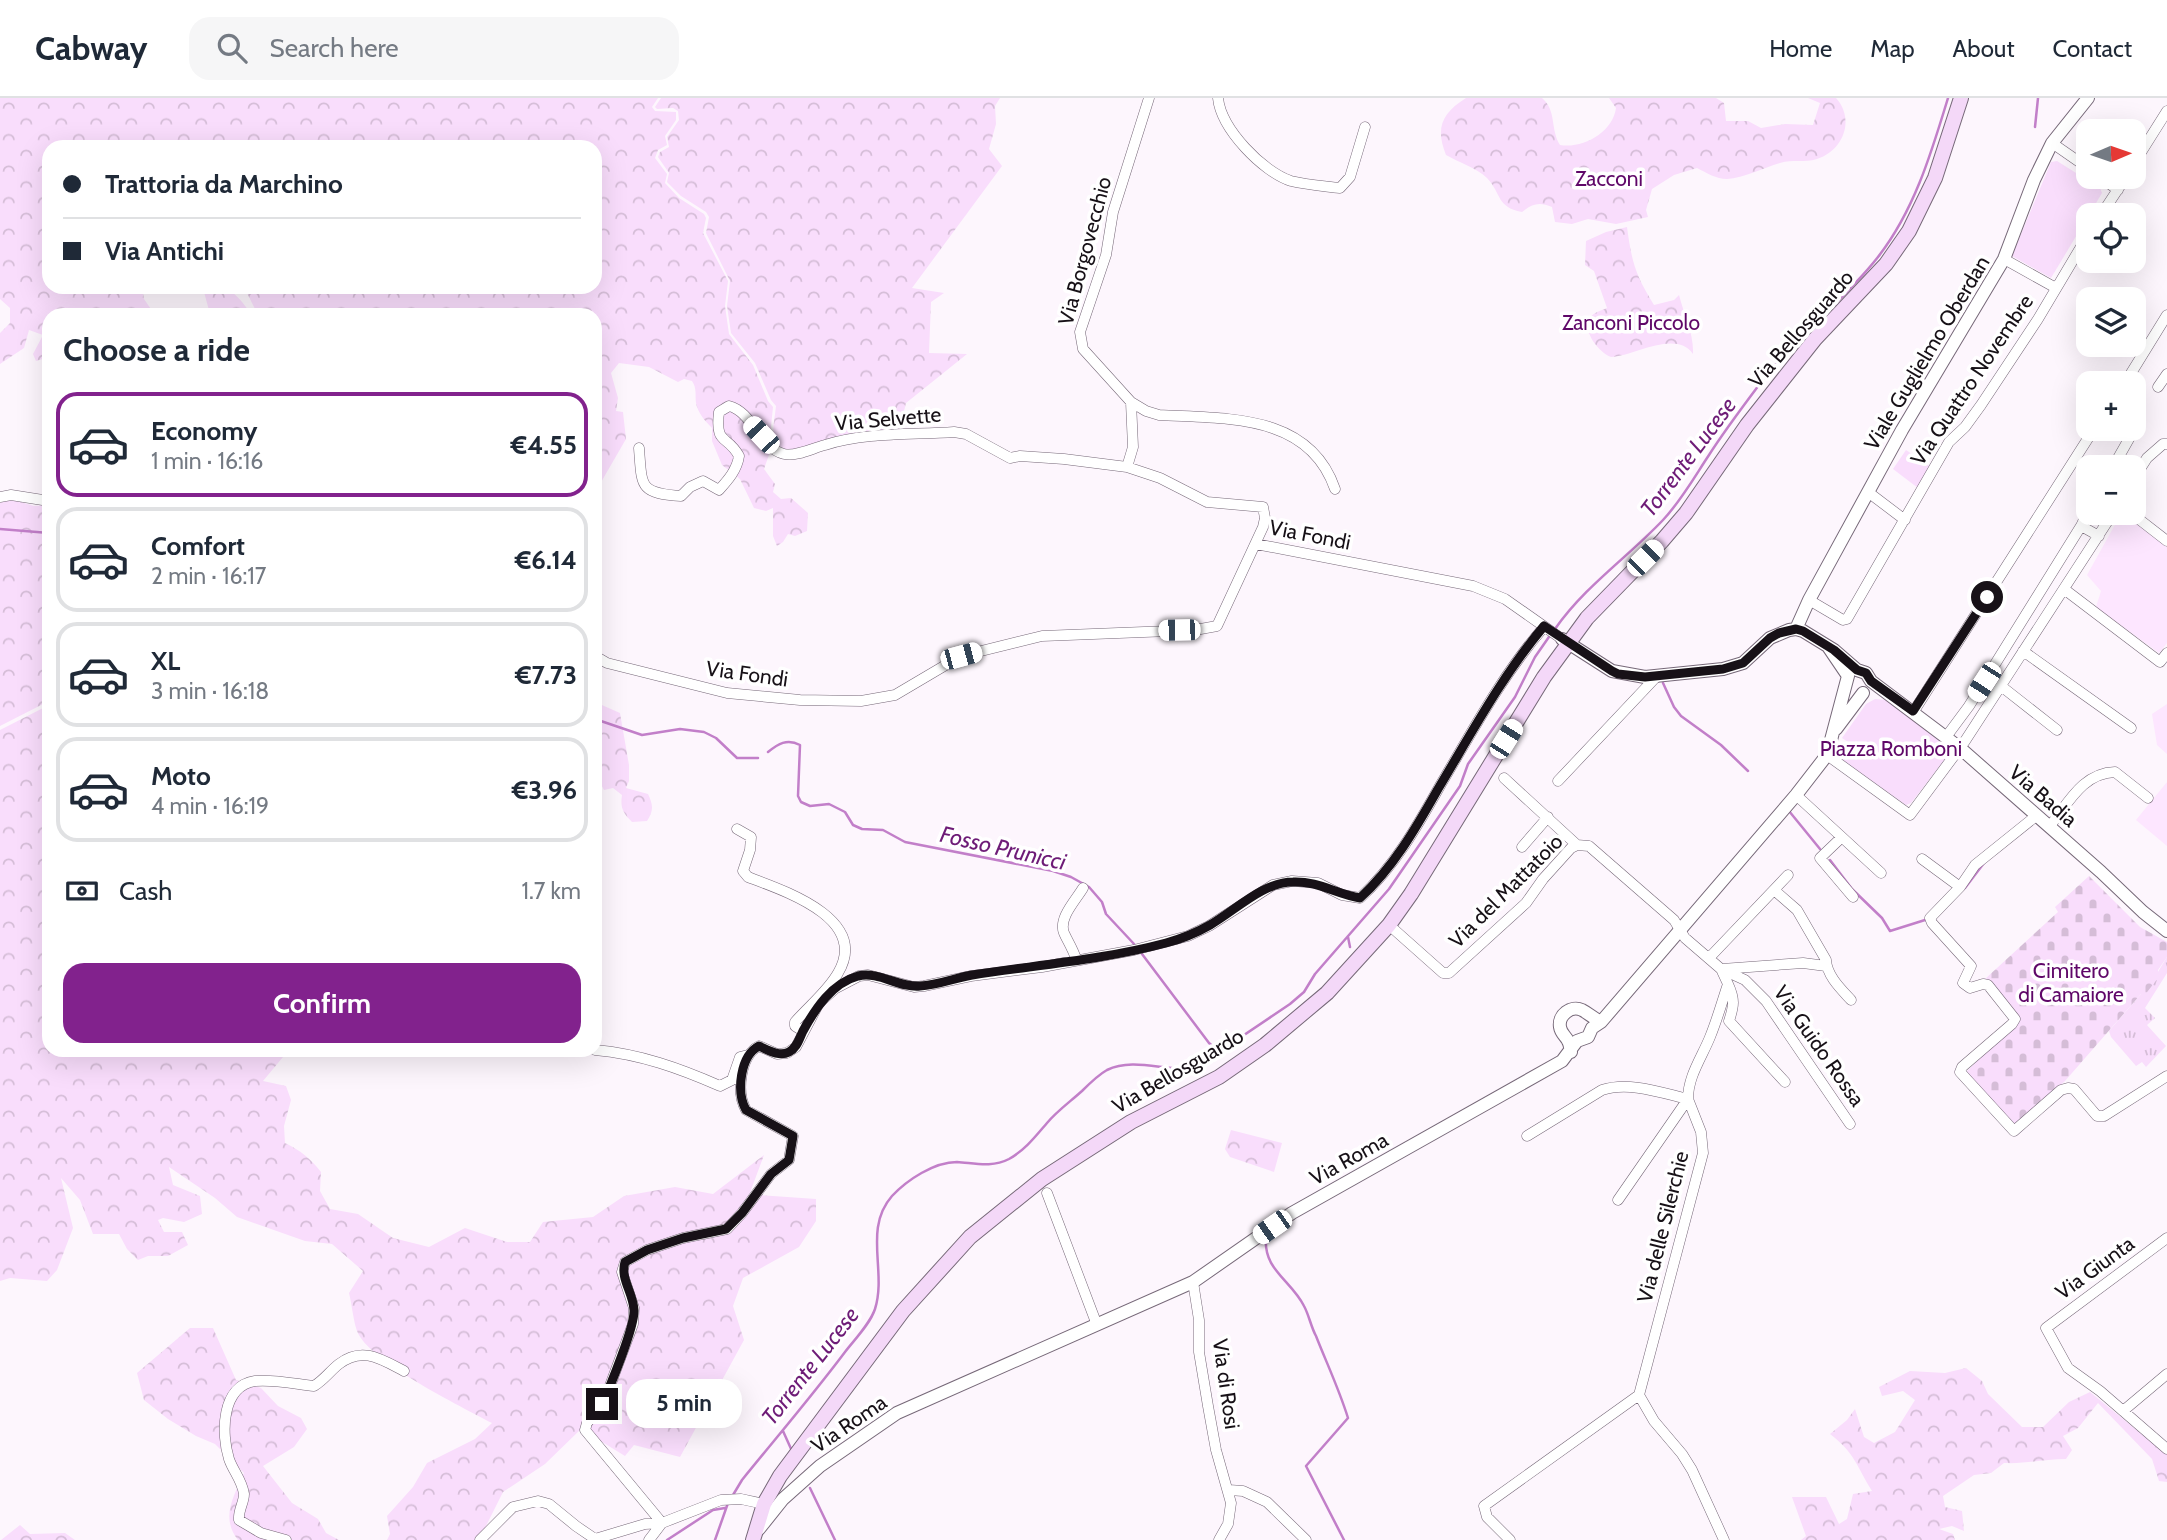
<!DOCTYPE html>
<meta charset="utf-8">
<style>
body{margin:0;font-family:Cabin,sans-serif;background:#f6f6f7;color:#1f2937;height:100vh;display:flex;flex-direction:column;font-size:26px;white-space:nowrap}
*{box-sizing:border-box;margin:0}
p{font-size:23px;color:#747a83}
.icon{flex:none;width:38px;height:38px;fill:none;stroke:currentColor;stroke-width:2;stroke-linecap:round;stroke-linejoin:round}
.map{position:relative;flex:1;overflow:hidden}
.drawer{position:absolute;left:42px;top:210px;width:560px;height:749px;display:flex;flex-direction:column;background:#fff;border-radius:21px;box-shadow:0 7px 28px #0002}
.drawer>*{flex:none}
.hud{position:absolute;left:42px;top:42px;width:560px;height:154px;border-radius:21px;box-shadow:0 7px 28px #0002;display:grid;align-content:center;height:154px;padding:0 21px;background:#fff}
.needle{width:46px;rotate:88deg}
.fabs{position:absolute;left:2076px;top:21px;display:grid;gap:14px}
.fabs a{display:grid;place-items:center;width:70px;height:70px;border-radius:14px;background:#fff;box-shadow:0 7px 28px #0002;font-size:35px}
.end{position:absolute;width:32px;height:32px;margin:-16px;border:9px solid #171117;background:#fff;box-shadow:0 0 0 4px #fff}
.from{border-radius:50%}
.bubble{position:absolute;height:49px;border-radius:21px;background:#fff;box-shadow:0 7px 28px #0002;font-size:23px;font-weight:800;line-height:49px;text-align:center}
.car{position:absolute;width:21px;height:42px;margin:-21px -10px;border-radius:9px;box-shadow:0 0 5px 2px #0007;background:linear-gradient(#fff 24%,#345 0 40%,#fff 0 76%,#345 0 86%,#fff 0)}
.hud b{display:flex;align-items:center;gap:24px;height:66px;font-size:26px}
.hud b+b{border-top:2px solid #e0e1e3}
.hud i{width:18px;height:18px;background:#1f2937}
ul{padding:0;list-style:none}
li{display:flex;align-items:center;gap:21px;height:105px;margin:0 14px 10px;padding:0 7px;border:4px solid #e0e1e3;border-radius:21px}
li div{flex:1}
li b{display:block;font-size:26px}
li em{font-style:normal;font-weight:800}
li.active{border-color:#82228d}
li>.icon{width:63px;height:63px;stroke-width:1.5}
h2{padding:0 21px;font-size:32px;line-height:84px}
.pay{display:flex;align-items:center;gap:18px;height:77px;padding:0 21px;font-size:26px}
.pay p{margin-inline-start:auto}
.button{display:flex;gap:14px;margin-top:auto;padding:14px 21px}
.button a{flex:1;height:80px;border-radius:21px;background:#82228d;color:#fff;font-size:28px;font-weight:800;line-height:80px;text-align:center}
header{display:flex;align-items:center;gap:42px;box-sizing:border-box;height:98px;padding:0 35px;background:#fff;border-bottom:2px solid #e0e1e3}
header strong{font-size:33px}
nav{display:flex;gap:38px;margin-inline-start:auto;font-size:24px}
.search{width:490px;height:63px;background:#f6f6f7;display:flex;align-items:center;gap:18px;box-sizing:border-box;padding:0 24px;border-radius:21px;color:#747a83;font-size:26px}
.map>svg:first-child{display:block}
.built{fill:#fde6ff}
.grass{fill:url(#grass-tufts)}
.forest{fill:url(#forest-crowns)}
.cemetery{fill:url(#cemetery-stones)}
.green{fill:#f9ddfc}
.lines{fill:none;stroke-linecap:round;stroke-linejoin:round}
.stream{stroke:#c27fc9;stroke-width:2.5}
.minor-casing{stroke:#766878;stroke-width:11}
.tertiary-casing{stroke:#766878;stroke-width:14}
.secondary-casing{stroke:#766878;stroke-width:16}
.minor{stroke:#fff;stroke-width:10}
.tertiary{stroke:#fff;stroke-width:12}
.secondary{stroke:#f4d8f8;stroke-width:14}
.route{stroke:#171117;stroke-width:9}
.labels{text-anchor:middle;stroke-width:7;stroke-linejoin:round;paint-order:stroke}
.park-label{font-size:21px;fill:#5f0768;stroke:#fff}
.street-label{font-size:21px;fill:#171117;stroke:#fff}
.water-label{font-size:23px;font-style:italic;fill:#6e1c77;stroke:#fff}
</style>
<header>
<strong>Cabway</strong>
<div class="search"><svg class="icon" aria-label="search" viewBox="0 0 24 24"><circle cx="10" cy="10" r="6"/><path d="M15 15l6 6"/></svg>Search here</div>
<nav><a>Home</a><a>Map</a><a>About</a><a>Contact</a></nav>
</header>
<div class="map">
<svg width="2167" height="1442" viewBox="0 0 2167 1442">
<defs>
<pattern id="grass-tufts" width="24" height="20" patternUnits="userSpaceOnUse" patternTransform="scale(1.75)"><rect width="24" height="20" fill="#f9ddfc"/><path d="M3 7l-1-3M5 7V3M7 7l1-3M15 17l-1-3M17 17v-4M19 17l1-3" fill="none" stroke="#d5bdd7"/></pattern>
<pattern id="forest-crowns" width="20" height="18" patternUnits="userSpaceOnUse" patternTransform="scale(1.75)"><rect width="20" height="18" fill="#f9ddfc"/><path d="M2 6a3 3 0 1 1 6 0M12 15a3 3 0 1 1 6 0" fill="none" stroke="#d5bdd7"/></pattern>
<pattern id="cemetery-stones" width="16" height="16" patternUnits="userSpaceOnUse" patternTransform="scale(1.75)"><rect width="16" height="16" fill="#f9ddfc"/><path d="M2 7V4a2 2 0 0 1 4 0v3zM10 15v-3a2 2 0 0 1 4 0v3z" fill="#d5bdd7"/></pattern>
</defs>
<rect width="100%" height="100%" fill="#fdf6fd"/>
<path class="built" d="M2121,416H2126L2167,449V545L2159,555L2096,509L2101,493L2087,477Z
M2167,606V656L2157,647L2152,616Z
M2167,684V748L2136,722Z"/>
<path class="grass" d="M2167,859V875L2145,910L2155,920L2147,927L2166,948L2146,969L2142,964L2136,968L2111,939L2109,933L2142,895L2144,897Z"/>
<path class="forest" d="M0,0H658L652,9L655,13L676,14V22L665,38L667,47L658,52L655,60L667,76L665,85L679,100L704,116L706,120L703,135L728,183L725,208L729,236L753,267L768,303L773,309L770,338L771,351L764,371L775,386L773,394L781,401L791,400L808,415L807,433L795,438L788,436L783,444L777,448L773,438V410L766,413L754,410L740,381L722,367L712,343V330C705,323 698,315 696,305C695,297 697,290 692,283L684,281L678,284L649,269L619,265L611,275L618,300L616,313L623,314L626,341L600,386L595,387V217H212L210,216L204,194C226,179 240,201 252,217L255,211L244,189H595V49H49V189H142L144,201L155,217H49V256L46,260L36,263L33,256L43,237L29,232L24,250L0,266V235L10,225V210L0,201Z
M661,0H1000L995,8L996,26L989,51L1002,68L912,190L944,195L931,204L929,255L967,256L906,305L899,333L789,353C767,346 774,328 776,308L771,302L755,265L731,235L727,208L730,183L706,135L709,119L706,114L681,98L667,84L669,75L658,59L660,54L669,49L667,39L679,22L678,13L673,10L657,11L655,9Z
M1466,0H1542C1557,13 1550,31 1560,47C1583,51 1613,34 1616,10L1609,0H1716L1724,5L1726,23H1748L1761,30L1785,26L1813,27L1820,5L1808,0H1836C1855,21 1844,52 1817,61C1804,65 1793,61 1780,65C1763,70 1744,80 1727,81C1716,81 1707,75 1697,70L1674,77L1652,91L1646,112L1648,119L1616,126L1588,121L1572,126L1555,124L1552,109C1540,104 1533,105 1522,114C1496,109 1502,96 1487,80C1477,70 1458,64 1446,57C1435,30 1442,15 1466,0Z
M1627,129C1632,165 1635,176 1654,207L1674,202L1679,197C1684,217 1694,236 1693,256C1676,231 1634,258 1611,259C1600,255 1583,235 1589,222C1592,214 1601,213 1607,210L1594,173L1585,167L1586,143L1606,134Z
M11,401L34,408L49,407V603L0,628V405Z
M595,604L620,615L629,667V683L626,690L648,696C653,707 654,712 647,723L632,724C623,715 620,710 622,697L613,690L604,692L595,675Z
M49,607V952H280L283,959L263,983L286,988L291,1002L284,1028L285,1045C300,1052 311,1061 321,1074L320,1093L330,1111L358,1116L393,1140L429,1149L465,1130L507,1144H530L543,1124L593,1119L624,1098L675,1089L713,1096L764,1057L748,1100L730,1122L760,1097L816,1101V1123L799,1149L743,1180L733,1208L744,1242L680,1359L634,1347L625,1358L581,1331L545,1366L503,1394L479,1442H387L390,1436L387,1418L413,1389L427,1365L475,1341L492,1325C462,1309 368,1263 357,1233C353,1221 352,1207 349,1195L363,1173L332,1146L305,1143L237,1119L215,1100L169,1069L173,1087L200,1098L202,1116L184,1124L163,1120L158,1122L164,1134H182L188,1147L168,1158H148L138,1162L127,1151L119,1136H93L80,1102L61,1080L73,1130L57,1172L47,1183L10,1180L0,1183V632Z
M1231,1032L1282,1045L1274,1074L1230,1059L1225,1051Z
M190,1230H213L236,1282L261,1290L278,1308L301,1320L307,1331L294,1349L263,1368L292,1405L318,1421L326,1435L339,1442H238C220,1419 234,1398 244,1375L215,1346L196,1338L168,1321L144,1302L137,1275Z
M1966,1270L1982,1283L1988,1296L2022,1329H2043L2069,1304L2090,1294L2144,1338L2167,1346V1384L2159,1383L2152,1361L2098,1305L2078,1330L2063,1338L2072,1352L2066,1361C2044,1361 2027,1366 2004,1365L1991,1375L1974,1377L1943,1398L1945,1409L1962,1413L1964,1433L1952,1428L1939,1431L1953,1436L1955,1442H1801L1806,1438L1792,1399H1826L1839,1426L1847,1421L1853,1396L1872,1393C1857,1369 1855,1355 1830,1336L1847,1322L1855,1311L1864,1339L1874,1345L1895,1334L1915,1302L1903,1293L1882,1298L1879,1289L1910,1273L1945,1275Z
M20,1427L30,1436L65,1435L75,1442H1Z"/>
<path class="cemetery" d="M2089,778L2140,829L2167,844V859L2158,872V880L2144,898L2141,896L2065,983L2012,1029L1965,975L2020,921L1985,881L2058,814L2055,809Z"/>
<path class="green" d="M2057,63L2100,90L2102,95L2051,180L2012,158L2051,64Z
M1906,352L1931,369L1918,390L1893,371Z
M1875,601L1886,602L1950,649L1949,656L1911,705L1906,707L1838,659L1848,644L1842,640L1866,606Z"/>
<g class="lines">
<path class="stream" d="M2035,29L2038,0
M0,431L49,435
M1555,531C1585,488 1628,459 1663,422C1681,403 1695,378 1709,357C1725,332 1744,307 1762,283C1796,238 1843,204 1878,159C1914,113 1931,56 1948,0
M1663,585L1674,609L1681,618L1721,647L1748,673
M595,621L642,637L680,631L704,634L716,640L737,660H758
M768,654C778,646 787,640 800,647L798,698L801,704L810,708L829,706L845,714L853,727L862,731L883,732L905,744L1053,773L1071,779L1089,789L1102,804L1106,816L1135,847
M1789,713L1820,751
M1830,762L1852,791L1882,820L1890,833L1925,822
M1965,790L1984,765
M1348,839L1350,849
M1139,852L1209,945L1219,954
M1266,1139C1263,1172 1291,1182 1304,1208C1309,1217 1311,1229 1316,1238C1327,1266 1339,1291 1348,1320L1306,1368L1344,1442
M783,1333L792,1353
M810,1390L835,1442
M733,1397L742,1382C776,1340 812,1298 845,1254C855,1241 870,1226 875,1211C887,1173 863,1131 892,1098C907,1082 934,1064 957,1064C974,1065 992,1070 1009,1061C1025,1052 1035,1039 1047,1025C1057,1013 1071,1003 1082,993C1089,986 1098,977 1107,972C1134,959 1167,974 1195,970L1290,906L1304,894L1315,876L1389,791L1460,688L1468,666L1515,599L1535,559L1551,536
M667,1442L713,1412L725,1410
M715,1442L728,1405"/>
<defs>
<path id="minor" d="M1218,0C1221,31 1263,74 1291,83C1307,87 1325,88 1340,90L1350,79L1365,29
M2052,45L2088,70
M2133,67L2167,13
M2100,79L2118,92
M2101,117L2126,79
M2004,161L2056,190
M2125,285L2167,217
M2158,289L2167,276
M1131,304L1146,313L1159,317C1226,321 1309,315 1335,391
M1127,369L1133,349L1131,304L1083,251L1080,234L1106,157L1113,114L1149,0
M2113,369L2134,332
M2133,382L2147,360L2163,346H2167
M1868,394L1905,422
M0,399L11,397L49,403
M2131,415L2167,443
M2081,428L2088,413
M1256,446L1473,488L1505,501L1562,541
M2064,491L2160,564L2167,555
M1809,502L1843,522L1847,521L1949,344L1965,329L1981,307L2038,221L2088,137
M2023,553L2131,630
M595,558L607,565L727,595L800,602L861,603L895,597L961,558L1042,538L1195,532L1217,528L1263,429L1265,420L1263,409L1207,404L1160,380L1127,369L1064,361L1020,358L1010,360L966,336L954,334C912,337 865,334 825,347C813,350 796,359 784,356C759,350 753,314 729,308L719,314C715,348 727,336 739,358C737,372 728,382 719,392L703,383L690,389L681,398C639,395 642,389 639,350
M2001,588L2057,632
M1914,613L2094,331
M1946,639L1969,608L2081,428L2099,438
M1827,657L1910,717L1965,643L2113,415
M1504,680L1577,747
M1558,683L1657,578
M1796,697L1881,775
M2036,718L1975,767L1960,789L1930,820L1932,825L1971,868L1963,885L1970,890L1983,886L1988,887L2015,921L2012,926L1962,969L1960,974L2014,1033L2061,992L2068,990L2074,991L2097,1018H2104L2167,978
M2049,729C2068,706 2082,675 2115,674L2148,700
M737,731L751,739L750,752L743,773L748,779C785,793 870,821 838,875C828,893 809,908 795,924V928L803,933
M1842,739L1820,760L1853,799
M1522,749L1548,719
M1922,761L1960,789
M1774,792L1797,812L1826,862C1827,878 1841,891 1851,902
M1389,827L1443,875H1449L1526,805L1543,781L1571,750L1577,747L1589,748L1674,822L1685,840L1721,871L1728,886C1722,904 1717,922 1710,939C1702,959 1688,978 1688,1001L1701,1034L1703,1055L1639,1297
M1709,860L1788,777
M1076,861C1073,851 1068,844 1064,835C1058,820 1076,802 1083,790
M1721,871L1745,882L1766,903L1850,1026
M1722,871L1803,865L1826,868
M1728,886C1735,901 1734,908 1729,923L1785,984
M595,952C640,956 679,970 720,988L732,982L740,959L748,957
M1527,1038L1602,992C1629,983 1662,995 1688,1001L1618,1102
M1047,1095L1097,1227
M2167,1140L2046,1230L2068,1270L2100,1293L2167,1351
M1193,1184L1199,1222V1254L1208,1308L1216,1352L1231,1405L1228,1426L1219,1442
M1639,1297L1654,1323L1682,1356L1692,1372L1724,1442
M2123,1313L2167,1276
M1229,1392L1243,1393L1267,1404L1306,1442
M662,1425L585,1332L587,1325L602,1306L608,1293L633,1226L634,1210L622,1174L625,1164L647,1152L683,1140L727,1131L742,1115L771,1076L789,1062L793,1038L746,1012C736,994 740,958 759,948L777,956L787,955L796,949L819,905L836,890L859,878L868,877L914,889L924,888L971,878L1042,869L1134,852L1188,838L1209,828L1273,787L1292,783L1318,785L1342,797L1360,800C1395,768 1418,727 1441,686C1473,632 1503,576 1544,529
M286,1442L261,1435L239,1422C238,1412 244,1405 244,1396C242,1382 233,1373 229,1361C221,1336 221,1288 255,1283C273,1281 296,1286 314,1288C324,1282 330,1273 339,1266C362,1248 381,1261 404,1273
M480,1442L513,1409L538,1403L549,1406L576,1428L595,1441L645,1426L662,1425
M649,1442L662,1425L721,1402L741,1401L764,1406
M1510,1442L1487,1419L1484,1408L1639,1297"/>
<path id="tertiary" d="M1796,531L1809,502L1902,332L2004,161L2034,82L2052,45L2088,0
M1562,541L1612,573L1645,579L1723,571L1743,565L1770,540L1789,532L1796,531L1803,533L1834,552L1857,572L1866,575L1871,583L1960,650L2101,774L2143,814L2167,833
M1836,631L1863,595
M1571,954C1570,950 1570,946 1568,943C1566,938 1561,936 1560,929C1558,917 1571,907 1582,912C1588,915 1593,920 1601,924
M759,1431L783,1401L820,1368L897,1315L1193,1184L1292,1115L1562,963L1577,943L1588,939L1592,930L1601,924L1796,697L1827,657L1848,578L1829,550"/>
<path id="secondary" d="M753,1442L764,1406L780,1378L903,1213L970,1139L1042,1081L1131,1024L1219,979L1265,947L1327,895L1389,827L1411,796L1544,579L1587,520L1662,443L1686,415L1747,327L1815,241L1886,166L1909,133L1935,80L1961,0"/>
</defs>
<use href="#minor" class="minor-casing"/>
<use href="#tertiary" class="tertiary-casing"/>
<use href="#secondary" class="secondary-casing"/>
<use href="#minor" class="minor"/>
<use href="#tertiary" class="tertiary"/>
<use href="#secondary" class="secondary"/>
</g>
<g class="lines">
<path class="route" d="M602,1306C610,1289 635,1228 634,1212C633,1194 620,1181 625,1164L647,1152L683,1140L726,1131L742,1115L771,1076L789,1062L793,1038L746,1012C736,994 740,958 759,948C768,952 779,959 789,954C797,950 799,941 803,933C815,911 832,885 858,878C879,873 899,890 920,888C938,887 955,880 972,877C1037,867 1102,862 1166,845C1181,841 1196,835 1210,827C1236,812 1263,784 1293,784C1318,783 1336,796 1360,800C1393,770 1416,730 1438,691C1471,636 1502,578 1544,528L1612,573L1618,576L1645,579L1723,571L1743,565L1770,540L1779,535L1796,531L1803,533L1834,552L1857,572L1866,575L1871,583L1913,613L1987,499"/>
</g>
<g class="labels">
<g class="park-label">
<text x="1609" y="88">Zacconi</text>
<text x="1631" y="232">Zanconi Piccolo</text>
<text x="1891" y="658">Piazza Romboni</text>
<text x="2071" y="880">Cimitero<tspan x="2071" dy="24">di Camaiore</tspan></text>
</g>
<g class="street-label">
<text transform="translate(1085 153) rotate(-75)" y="7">Via Borgovecchio</text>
<text transform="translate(1801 231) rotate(-49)" y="7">Via Bellosguardo</text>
<text transform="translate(1927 255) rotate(-59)" y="7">Viale Guglielmo Oberdan</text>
<text transform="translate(1972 282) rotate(-56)" y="7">Via Quattro Novembre</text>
<text transform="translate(888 321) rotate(-5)" y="7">Via Selvette</text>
<text transform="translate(1310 437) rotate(11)" y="7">Via Fondi</text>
<text transform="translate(747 576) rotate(8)" y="7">Via Fondi</text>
<text transform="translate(2043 698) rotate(41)" y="7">Via Badia</text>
<text transform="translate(1506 793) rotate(-45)" y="7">Via del Mattatoio</text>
<text transform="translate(1819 948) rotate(55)" y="7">Via Guido Rossa</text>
<text transform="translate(1178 973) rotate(-30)" y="7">Via Bellosguardo</text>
<text transform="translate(1349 1061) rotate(-29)" y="7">Via Roma</text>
<text transform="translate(1663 1129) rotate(-76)" y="7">Via delle Silerchie</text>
<text transform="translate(2095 1170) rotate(-36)" y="7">Via Giunta</text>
<text transform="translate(1226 1286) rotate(82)" y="7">Via di Rosi</text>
<text transform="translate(849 1326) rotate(-34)" y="7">Via Roma</text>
</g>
<g class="water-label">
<text transform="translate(1688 359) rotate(-53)" y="8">Torrente Lucese</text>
<text transform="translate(1003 750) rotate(13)" y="8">Fosso Prunicci</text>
<text transform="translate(810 1268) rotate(-52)" y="8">Torrente Lucese</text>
</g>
</g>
</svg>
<div class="fabs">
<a><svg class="needle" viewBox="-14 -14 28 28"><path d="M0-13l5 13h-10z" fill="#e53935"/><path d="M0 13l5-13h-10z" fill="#747a83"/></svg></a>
<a><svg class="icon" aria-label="locate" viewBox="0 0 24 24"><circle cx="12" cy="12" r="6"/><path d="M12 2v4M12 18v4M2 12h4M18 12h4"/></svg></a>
<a><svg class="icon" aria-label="layers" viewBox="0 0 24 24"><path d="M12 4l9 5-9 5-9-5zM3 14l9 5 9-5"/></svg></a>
<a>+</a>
<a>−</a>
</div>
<i class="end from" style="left:1987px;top:499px"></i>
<i class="end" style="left:602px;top:1306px"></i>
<div class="bubble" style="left:626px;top:1281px;width:116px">5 min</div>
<i class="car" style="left:761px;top:337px;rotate:317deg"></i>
<i class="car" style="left:1645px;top:460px;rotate:45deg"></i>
<i class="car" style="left:1179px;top:532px;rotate:269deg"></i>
<i class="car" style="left:961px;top:558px;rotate:75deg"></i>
<i class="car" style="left:1984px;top:584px;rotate:213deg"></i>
<i class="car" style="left:1506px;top:641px;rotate:32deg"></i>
<i class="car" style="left:1272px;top:1129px;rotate:235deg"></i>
<div class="hud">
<b><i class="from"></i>Trattoria da Marchino</b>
<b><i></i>Via Antichi</b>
</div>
<section class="drawer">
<h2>Choose a ride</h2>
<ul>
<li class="active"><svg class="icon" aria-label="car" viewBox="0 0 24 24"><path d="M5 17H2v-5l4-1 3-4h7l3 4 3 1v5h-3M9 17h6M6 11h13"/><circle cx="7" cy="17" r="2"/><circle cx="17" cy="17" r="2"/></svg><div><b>Economy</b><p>1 min · 16:16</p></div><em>€4.55</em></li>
<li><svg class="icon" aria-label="car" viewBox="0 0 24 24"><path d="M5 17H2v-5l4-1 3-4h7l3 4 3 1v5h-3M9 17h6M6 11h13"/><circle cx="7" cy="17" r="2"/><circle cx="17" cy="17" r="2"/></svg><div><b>Comfort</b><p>2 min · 16:17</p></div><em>€6.14</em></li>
<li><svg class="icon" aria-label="car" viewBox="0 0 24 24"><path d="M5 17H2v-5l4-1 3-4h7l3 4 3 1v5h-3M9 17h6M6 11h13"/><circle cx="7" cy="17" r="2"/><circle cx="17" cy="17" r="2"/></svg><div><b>XL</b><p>3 min · 16:18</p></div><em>€7.73</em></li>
<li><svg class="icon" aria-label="car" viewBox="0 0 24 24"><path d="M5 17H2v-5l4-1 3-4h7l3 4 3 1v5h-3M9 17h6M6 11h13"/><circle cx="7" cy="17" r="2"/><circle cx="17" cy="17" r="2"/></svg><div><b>Moto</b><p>4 min · 16:19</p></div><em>€3.96</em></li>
</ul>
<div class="pay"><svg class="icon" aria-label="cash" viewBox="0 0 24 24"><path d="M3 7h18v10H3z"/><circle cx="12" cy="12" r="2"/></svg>Cash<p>1.7 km</p></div>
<div class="button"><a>Confirm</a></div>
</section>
</div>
